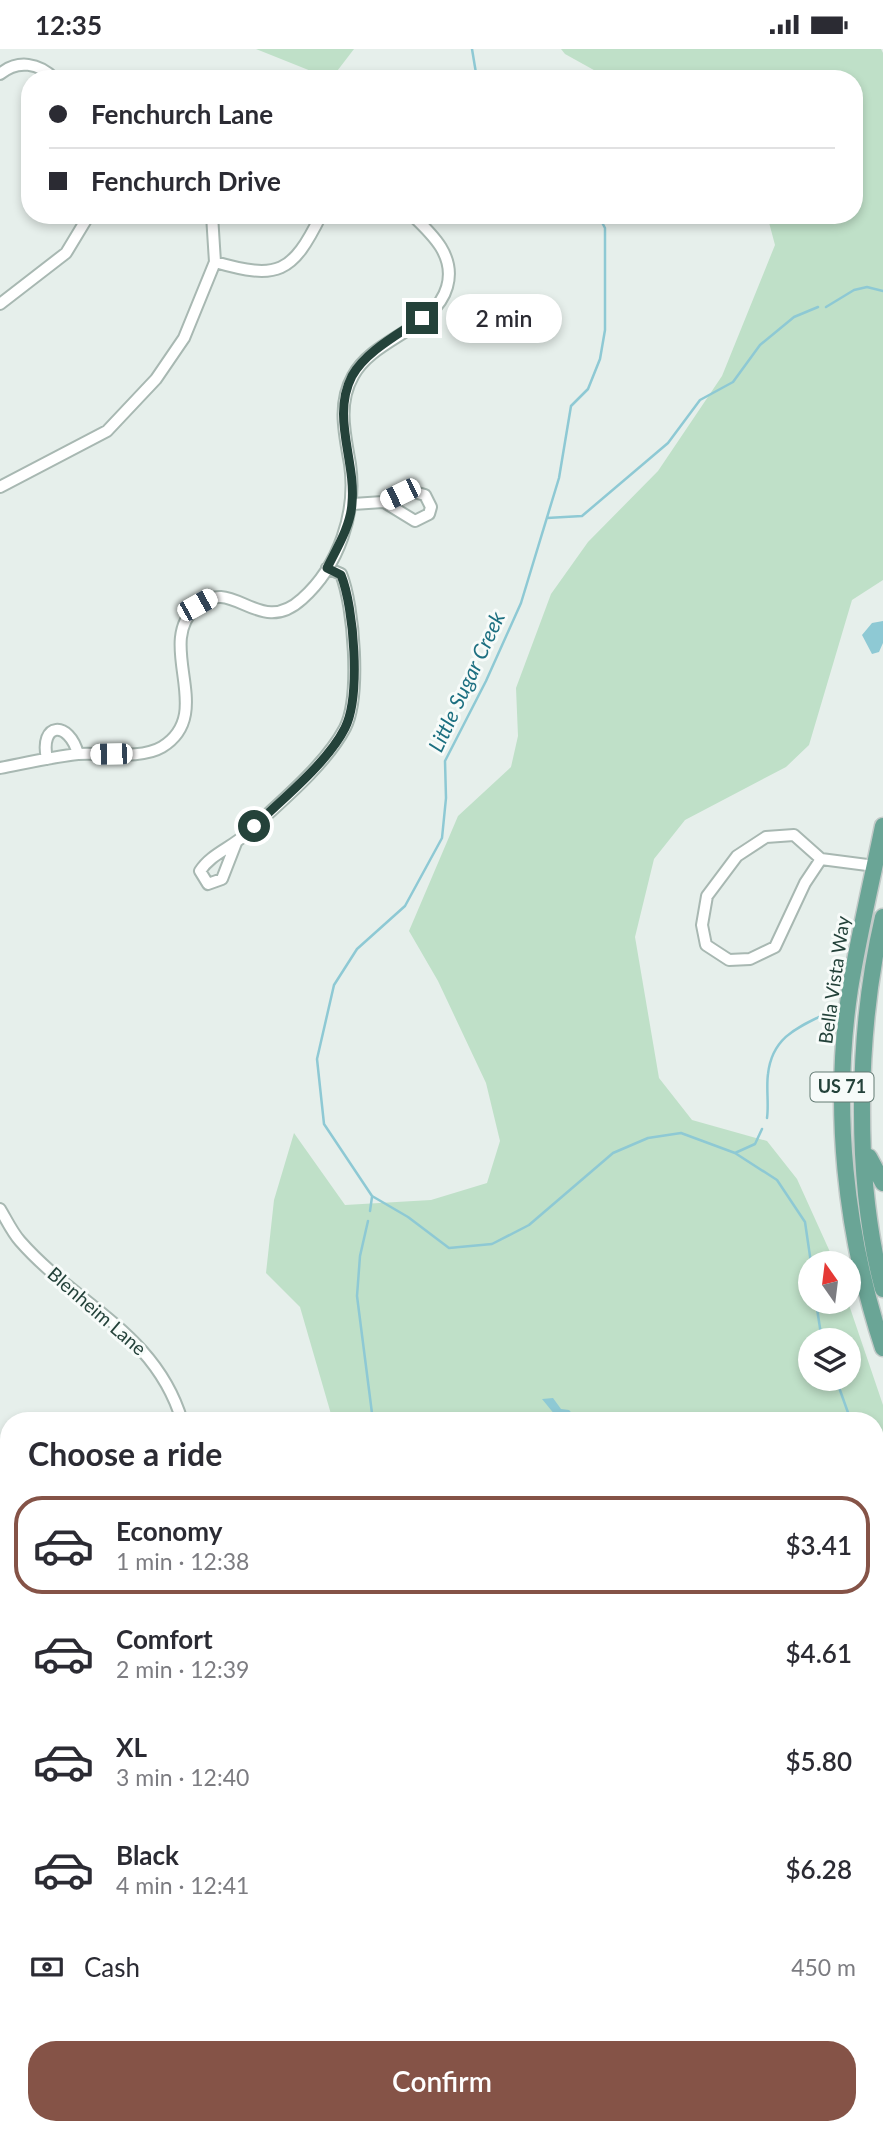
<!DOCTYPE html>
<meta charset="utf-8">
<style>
body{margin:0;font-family:Lato,sans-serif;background:#f7f7f7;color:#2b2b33;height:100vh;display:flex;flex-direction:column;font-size:26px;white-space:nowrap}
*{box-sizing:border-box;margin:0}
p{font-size:23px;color:#7c7c81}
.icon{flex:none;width:38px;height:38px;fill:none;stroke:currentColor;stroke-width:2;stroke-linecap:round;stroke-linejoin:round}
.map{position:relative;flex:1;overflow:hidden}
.side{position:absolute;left:0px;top:1363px;width:884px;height:723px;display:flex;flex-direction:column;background:#fff;border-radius:28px 28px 0 0;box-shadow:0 4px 10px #0003}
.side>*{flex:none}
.banner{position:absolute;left:21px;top:21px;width:842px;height:154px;border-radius:28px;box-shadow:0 4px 10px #0003;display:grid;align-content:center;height:154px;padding:0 28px;background:#fff}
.needle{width:46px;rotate:346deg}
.tools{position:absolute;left:798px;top:1202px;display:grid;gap:14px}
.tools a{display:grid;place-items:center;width:63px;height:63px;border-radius:50%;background:#fff;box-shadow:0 4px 10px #0003;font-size:35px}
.end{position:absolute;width:32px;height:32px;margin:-16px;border:9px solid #24423a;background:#fff;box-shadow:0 0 0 4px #fff}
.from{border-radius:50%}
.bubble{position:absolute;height:49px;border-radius:24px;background:#fff;box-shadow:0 4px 10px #0003;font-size:23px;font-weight:600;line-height:49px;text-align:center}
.car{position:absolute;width:21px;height:42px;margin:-21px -10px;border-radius:9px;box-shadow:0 0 5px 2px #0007;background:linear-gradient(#fff 24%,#345 0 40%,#fff 0 76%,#345 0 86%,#fff 0)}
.banner b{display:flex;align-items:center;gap:24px;height:66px;font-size:26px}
.banner b+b{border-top:2px solid #e1e1e2}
.banner i{width:18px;height:18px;background:#2b2b33}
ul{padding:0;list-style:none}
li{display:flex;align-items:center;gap:21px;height:98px;margin:0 14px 10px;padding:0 14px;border:4px solid transparent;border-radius:28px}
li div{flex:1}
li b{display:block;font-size:26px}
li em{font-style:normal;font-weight:600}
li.on{border-color:#855347}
li>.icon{width:63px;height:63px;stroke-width:1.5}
h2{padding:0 28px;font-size:32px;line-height:84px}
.pay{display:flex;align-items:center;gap:18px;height:77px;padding:0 28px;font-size:26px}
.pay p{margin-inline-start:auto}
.primary-button{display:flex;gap:14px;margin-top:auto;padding:14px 28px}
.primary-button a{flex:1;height:80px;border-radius:28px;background:#855347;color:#fff;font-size:28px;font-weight:600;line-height:80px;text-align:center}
.status{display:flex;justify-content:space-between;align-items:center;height:49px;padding:0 35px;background:#fff;direction:ltr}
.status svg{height:19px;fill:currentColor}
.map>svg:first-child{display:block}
.green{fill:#bfe0c8;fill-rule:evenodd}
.water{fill:#8ec9d4}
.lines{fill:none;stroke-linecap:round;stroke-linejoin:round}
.stream{stroke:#8ec9d4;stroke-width:2.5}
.minor-casing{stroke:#a8b8b2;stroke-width:14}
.primary-casing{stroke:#c2cac8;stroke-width:19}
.minor{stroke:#fff;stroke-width:10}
.primary{stroke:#6aa596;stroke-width:16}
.route{stroke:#24423a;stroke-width:9}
.labels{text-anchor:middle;stroke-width:6;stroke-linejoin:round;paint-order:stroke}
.shield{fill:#f7fbf9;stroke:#637a73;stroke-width:2}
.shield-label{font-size:18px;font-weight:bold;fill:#24423a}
.street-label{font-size:19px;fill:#24423a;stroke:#f7fbf9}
.water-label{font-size:21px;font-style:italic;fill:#1c6f80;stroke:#f7fbf9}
</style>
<div class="status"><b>12:35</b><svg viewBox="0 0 49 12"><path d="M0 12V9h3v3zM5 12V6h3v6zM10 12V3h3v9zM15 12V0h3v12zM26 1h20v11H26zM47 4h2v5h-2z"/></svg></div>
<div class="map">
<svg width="883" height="2085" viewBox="0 0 883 2085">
<rect width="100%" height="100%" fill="#e6efeb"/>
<path class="green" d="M256,0H354L331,30Z
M561,0H881L883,4V531L852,551L809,696L786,718L685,771L654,810L635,888L659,1029L692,1071L767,1092L797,1130L835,1214H810V1253H848L883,1356V2043L875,2066V1873L878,1857L875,1849V1372H333L300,1258L266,1224L274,1151L294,1084L345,1156L431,1151L487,1134L500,1092L486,1034L438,932L409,882L458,767L511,718L518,687L516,639L551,545L588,493L658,422L722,327L775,196L767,166H854V30H610L565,5ZM810,1292H849V1330H810Z
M469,2077H620L619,2085H463Z
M793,2077H871L869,2085H786Z"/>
<path class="water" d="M883,572V594L879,603L872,605L862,586L872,574Z
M553,1349L561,1360L569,1361L579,1372H560L542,1350Z"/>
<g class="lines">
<path class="stream" d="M472,0L477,30
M598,166L605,179V281L600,310L588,340L571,357L559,429L521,554L486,632L445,712L446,749L442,789L405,857L357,900L334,936L317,1010L324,1075L372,1147L408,1168L449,1199L492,1195L529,1176L613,1104L648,1089L681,1084L735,1104L777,1131L805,1173L811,1214
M826,258L854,241L867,238L883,242
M547,469L582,467L668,394L700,351L733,333L760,296L794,268L818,258
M767,1069C769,1055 766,1039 768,1025C772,989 796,979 825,965
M735,1104L755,1095L762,1080
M370,1162L372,1148
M368,1172L360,1207L357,1247L373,1372
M816,1253L822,1292
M836,1330L851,1372
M875,1433L883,1447
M0,1438L9,1444
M0,1706H9
M443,2085L446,2077"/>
<defs>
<path id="minor" d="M0,25C18,10 39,14 55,30
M215,213C278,231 292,225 321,166
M0,255L66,204L89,166
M0,438L107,382L156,330L184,289L215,213L212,166
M353,455L383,453H384L415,472L429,465L431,458L425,446L410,442L383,453
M47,710C39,673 69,671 78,705
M0,719C26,714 52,708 78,705C103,703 140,711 162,698C217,664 154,596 196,558C233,524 258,590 302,550C339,517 357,463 350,415C345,386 337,355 353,327C373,289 435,280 447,238C456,207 432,185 412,166
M794,786L821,810L805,834L775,898L750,910L729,911L706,896L702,876L707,847L737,807L766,788Z
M236,794L222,830L208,835L200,822C211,805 231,799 246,785C277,756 325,717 345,679C361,648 354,557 341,525L327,519
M821,810L875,817
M0,1160C6,1170 12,1183 20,1192C76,1256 156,1284 182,1372
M0,1624L9,1627
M0,1749L9,1752
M0,1939L9,1931
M875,1946L883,1951
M192,2085L195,2077
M358,2085L361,2077
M624,2085L625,2077
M765,2085L772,2077"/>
<path id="primary" d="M883,777C872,831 859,885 850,940C832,1059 845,1184 883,1299
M883,868C857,979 853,1129 883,1240
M869,1108L883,1134"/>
</defs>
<use href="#minor" class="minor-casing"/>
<use href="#primary" class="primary-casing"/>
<use href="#minor" class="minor"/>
<use href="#primary" class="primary"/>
</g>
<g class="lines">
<path class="route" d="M254,777C282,751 328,713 345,679C361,647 354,558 341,526L327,519C337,499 351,476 352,454C356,411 331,368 352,327C366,302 399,285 422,269"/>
</g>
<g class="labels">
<rect class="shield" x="810.5" y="1023.5" width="63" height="29" rx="5"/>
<g class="shield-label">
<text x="842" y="1044">US 71</text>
</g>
<g class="street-label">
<text transform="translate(834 931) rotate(-82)" y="7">Bella Vista Way</text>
<text transform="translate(97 1262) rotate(41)" y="7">Blenheim Lane</text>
</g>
<g class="water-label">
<text transform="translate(467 633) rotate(-65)" y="7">Little Sugar Creek</text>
</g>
</g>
</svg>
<div class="tools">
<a><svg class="needle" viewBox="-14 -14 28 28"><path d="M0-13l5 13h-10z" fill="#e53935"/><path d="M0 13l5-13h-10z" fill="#7c7c81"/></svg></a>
<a><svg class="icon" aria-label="layers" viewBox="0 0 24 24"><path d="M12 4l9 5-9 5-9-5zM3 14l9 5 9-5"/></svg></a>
</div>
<i class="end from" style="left:254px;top:777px"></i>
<i class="end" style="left:422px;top:269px"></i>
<div class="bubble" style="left:446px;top:245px;width:116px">2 min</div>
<i class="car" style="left:400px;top:445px;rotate:244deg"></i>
<i class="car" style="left:197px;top:556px;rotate:61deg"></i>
<i class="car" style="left:111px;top:705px;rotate:269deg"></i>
<div class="banner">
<b><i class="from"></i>Fenchurch Lane</b>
<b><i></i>Fenchurch Drive</b>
</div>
<section class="side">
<h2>Choose a ride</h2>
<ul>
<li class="on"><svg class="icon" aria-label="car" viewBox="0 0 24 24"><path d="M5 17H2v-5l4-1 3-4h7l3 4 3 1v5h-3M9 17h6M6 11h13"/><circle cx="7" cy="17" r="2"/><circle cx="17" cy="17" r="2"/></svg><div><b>Economy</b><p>1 min · 12:38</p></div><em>$3.41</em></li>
<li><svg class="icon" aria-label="car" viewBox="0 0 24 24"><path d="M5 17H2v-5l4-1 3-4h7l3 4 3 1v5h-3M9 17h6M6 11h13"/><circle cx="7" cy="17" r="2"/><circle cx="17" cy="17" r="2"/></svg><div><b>Comfort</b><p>2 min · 12:39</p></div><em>$4.61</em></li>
<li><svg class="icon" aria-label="car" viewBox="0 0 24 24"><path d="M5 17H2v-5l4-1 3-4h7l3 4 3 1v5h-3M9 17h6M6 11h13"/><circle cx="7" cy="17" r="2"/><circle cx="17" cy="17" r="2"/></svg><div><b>XL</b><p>3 min · 12:40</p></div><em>$5.80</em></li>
<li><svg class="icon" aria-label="car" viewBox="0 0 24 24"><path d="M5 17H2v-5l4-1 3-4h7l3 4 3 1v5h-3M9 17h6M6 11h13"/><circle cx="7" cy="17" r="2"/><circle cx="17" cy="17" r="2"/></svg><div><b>Black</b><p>4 min · 12:41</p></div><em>$6.28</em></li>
</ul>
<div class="pay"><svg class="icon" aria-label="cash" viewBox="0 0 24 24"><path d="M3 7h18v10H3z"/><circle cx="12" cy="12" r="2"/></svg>Cash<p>450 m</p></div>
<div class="primary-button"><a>Confirm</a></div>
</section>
</div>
